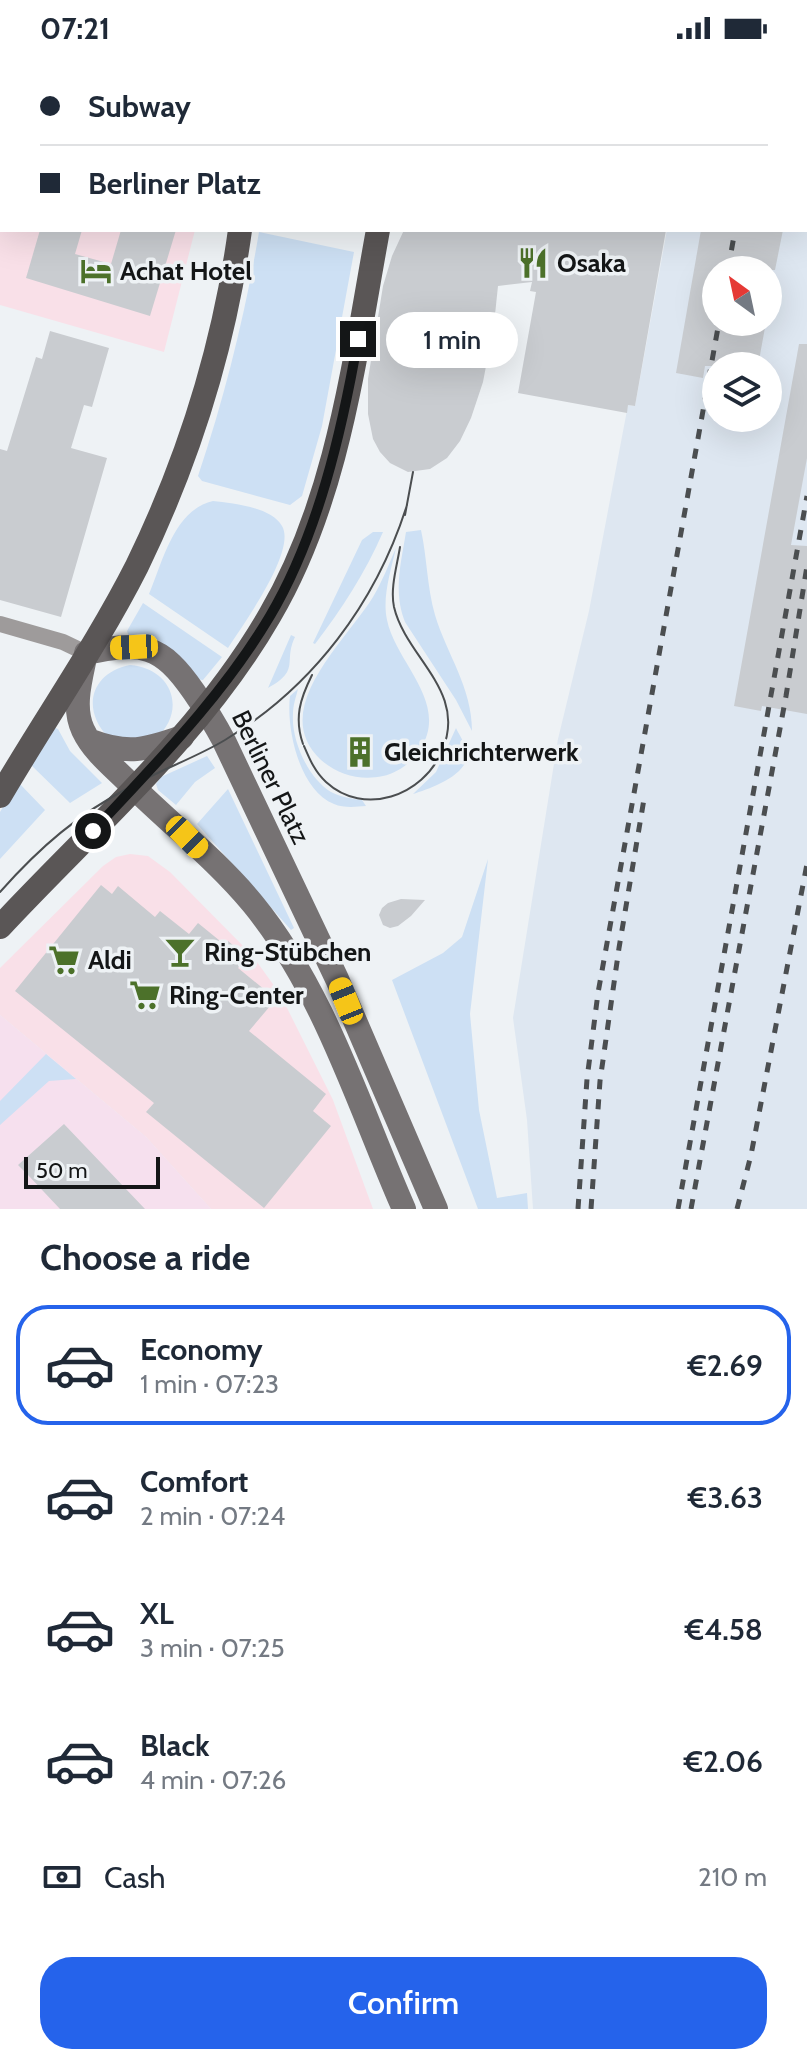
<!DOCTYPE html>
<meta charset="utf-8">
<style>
body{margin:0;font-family:Cabin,sans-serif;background:#f2f2f3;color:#1f2937;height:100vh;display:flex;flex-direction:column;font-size:30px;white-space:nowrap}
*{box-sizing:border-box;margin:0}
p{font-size:26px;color:#747a83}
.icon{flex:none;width:44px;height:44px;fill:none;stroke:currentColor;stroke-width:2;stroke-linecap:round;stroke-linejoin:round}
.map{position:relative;height:1153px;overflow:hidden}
.details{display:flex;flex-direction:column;background:#fff;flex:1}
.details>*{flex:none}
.guide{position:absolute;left:0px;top:0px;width:808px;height:176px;box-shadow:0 8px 32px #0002;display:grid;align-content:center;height:176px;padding:0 40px;background:#fff}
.needle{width:52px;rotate:327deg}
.buttons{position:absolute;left:702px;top:200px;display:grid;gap:16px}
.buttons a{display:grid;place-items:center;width:80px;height:80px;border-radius:50%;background:#fff;box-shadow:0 8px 32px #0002;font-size:40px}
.scale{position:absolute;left:24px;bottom:20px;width:136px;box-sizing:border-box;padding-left:8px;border:4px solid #141617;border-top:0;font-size:22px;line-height:28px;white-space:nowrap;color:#141617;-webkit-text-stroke:6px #eef2f5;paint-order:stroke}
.end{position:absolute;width:36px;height:36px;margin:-18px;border:10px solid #141617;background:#fff;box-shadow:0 0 0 4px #fff}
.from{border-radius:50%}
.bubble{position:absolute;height:56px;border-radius:28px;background:#fff;box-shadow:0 8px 32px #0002;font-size:26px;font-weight:600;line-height:56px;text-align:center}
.car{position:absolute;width:24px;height:48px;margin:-24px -12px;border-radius:10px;box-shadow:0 0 6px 2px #0007;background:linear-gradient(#f5c518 24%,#345 0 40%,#f5c518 0 76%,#345 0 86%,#f5c518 0)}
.guide b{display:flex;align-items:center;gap:28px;height:76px;font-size:30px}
.guide b+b{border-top:2px solid #e0e1e3}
.guide i{width:20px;height:20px;background:#1f2937}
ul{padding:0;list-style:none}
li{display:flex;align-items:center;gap:24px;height:120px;margin:0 16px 12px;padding:0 24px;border:4px solid transparent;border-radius:32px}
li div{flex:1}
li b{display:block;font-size:30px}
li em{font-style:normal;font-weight:600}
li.current{border-color:#2563eb}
li>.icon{width:72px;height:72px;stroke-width:1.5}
h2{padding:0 40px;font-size:36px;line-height:96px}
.pay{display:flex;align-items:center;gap:20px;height:88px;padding:0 40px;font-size:30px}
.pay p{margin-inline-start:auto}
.action{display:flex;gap:16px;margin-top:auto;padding:16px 40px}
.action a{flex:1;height:92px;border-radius:32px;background:#2563eb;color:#fff;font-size:32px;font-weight:600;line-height:92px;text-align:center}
.status{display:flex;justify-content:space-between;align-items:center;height:56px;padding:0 40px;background:#fff;direction:ltr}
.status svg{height:22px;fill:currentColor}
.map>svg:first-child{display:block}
.commercial{fill:#f9e0e8}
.industrial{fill:#f6e0ee}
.built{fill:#dee7f1;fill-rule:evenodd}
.green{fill:#cde0f4}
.building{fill:#c9ccd0}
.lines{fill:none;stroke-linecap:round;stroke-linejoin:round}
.street{stroke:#9e9b9b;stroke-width:16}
.secondary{stroke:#767273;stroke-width:24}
.primary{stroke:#5a5656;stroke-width:24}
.tram{stroke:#4b4e50;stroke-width:2}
.rail{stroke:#4b4e50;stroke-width:5;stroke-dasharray:10 10;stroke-linecap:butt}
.route{stroke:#141617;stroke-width:10}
.labels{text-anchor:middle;stroke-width:7;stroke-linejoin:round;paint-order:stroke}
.poi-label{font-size:26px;font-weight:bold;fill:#141617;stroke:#eef2f5;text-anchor:start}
.street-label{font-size:26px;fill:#141617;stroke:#eef2f5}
</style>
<div class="status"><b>07:21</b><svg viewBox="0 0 49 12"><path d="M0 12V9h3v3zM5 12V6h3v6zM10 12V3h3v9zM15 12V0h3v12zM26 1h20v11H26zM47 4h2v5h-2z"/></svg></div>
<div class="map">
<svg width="807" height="1153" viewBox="0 0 807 1153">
<rect width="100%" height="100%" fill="#eef2f5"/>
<path class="commercial" d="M0,31L2,174H195L164,296L0,249Z
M130,798L148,800L170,816L252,899L280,938L333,1044L373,1153H211L146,1081L0,959V912L103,810L116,801Z"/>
<path class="industrial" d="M0,959L146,1081L211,1153H0Z"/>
<path class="built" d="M697,0H807V1153H533L527,1064L513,962L558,683L589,555L628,349L635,350L667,174H806V2H697ZM716,214H768V266H716ZM716,310H768V362H716Z"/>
<path class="green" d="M259,176L354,196L322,370L302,440L290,449L202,425L198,420C225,340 245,259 259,176Z
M213,445C232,447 271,451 282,470C297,495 242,570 228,592L149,538C163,505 174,454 213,445Z
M421,474C427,501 427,531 435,559C447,599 472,631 472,675L456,644L405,566C393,536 401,507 406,476Z
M373,476H383C365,517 342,553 315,588L313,587L362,484Z
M396,492C391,514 382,541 387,564C396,607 449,646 421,692C414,705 398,717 383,720C361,725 338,719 321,704C267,654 346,585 373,541C382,526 389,508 396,492Z
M143,547L222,601L203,624L196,623C178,591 163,590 129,581L127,575Z
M291,579L295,581C283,606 301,614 268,632Z
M130,609C172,612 188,655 155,683L109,682C81,654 90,617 130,609Z
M298,633C296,641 293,649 293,658C291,684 308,722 331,736C341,741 352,743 362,744L366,750C355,751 343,752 334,748C299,734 286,672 290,640Z
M53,671L58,673L70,695L102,727L70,747L30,708Z
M456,672C459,679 466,688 467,696C470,719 429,733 413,738L436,716Z
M207,700L215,712L195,726L176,749L158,734L156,728L161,721Z
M18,726L45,754L0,803V756Z
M228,733L294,872L291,874L197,768Z
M488,803L470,958L479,1054L497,1142L527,1137L528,1153H478L392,924L443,897L462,881Z
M46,998L76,1023L49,1025L0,1069V1045Z"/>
<path class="building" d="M40,174H82L75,198L111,208L121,174H176L150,260L26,222Z
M404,174H666L635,350L628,349L627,357L518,337L536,236L530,235L532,226L498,230L494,268L483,326L471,362L460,385L447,402L430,413L408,416L390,407L380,396L373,383L368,358V323L383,230L392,200Z
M701,174H783L775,214H716V247L713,266H766L758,310H705L703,322L676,317Z
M50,275L109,292L92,351L84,349L71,392L107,402L61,561L0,544V393L7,395L36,301L42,303Z
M799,288H807V402L791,489L807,490V658L762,650L761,655L734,650Z
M101,829L112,838L118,830L155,861L160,855L189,878L198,867L225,889L228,885L247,901L238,912L276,943L249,975L326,1038L313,1055L331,1070L264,1152L146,1056L154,1047L15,935Z
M401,843L425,844L411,860L398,870L390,872L383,869L379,859L382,852L388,847Z
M64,1068L145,1153H60L28,1119L18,1109Z"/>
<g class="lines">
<path class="street" d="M0,568L63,586L86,597"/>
<path class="secondary" d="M53,0L60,2
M91,685C128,699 145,694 182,681
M404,1153C359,1051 325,936 253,848C216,803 168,766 127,725C111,709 93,695 83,674C72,651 81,622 86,597C142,585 161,588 194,636C205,652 215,668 224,685L337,923L436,1153"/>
<path class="primary" d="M252,2V0
M403,2V0
M0,740C45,663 97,589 137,510C188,405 224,290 240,174
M0,871C93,771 201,679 270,559C338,443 354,304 378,174"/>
<path class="tram" d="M236,0L242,2
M264,0L269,2
M296,0L297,2
M314,0L316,2
M405,459L413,416
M303,688C294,662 300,643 312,619
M304,690C310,704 315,716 326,726C364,761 423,740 442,695C468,635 406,602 394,551C390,532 397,510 400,491
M0,836C40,791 78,758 132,730C162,713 195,702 225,684C313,631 376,547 407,449"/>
<path class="rail" d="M766,2V0
M728,214L735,174
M578,1153L587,1023L598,937L719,266
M591,1153L600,1025L619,892L645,737
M678,1153L807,440
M691,1153L786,640L807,510
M737,1153L751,1099L807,808"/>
</g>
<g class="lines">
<path class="route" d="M93,775C156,707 222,641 270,560C318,479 342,375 358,283"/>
</g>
<defs>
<symbol id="restaurant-bare" viewBox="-9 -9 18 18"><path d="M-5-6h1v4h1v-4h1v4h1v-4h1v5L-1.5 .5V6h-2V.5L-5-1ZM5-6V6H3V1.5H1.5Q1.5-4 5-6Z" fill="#4c712a" stroke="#eef2f5" stroke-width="2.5" paint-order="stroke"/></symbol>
<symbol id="hotel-bare" viewBox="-9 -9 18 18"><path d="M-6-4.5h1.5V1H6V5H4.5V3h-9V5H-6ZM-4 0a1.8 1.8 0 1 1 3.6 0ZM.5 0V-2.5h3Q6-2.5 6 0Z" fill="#4c712a" stroke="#eef2f5" stroke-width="2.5" paint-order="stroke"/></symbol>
<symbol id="building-bare" viewBox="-9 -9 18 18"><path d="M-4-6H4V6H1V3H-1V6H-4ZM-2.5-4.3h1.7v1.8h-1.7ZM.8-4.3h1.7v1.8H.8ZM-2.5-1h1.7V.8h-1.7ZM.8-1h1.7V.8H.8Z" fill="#4c712a" stroke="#eef2f5" stroke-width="2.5" paint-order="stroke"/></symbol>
<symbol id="bar-bare" viewBox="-9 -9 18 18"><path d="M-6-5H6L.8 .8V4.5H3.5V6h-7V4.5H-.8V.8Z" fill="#4c712a" stroke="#eef2f5" stroke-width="2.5" paint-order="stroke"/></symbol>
<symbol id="supermarket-bare" viewBox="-9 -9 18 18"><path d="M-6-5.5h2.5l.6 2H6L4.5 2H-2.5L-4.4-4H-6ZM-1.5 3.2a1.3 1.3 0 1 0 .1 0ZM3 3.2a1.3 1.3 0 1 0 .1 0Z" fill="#4c712a" stroke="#eef2f5" stroke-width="2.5" paint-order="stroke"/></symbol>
</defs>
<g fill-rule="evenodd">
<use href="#restaurant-bare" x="511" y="185" width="44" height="44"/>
<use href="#hotel-bare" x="74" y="193" width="44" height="44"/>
<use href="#building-bare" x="338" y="674" width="44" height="44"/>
<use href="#bar-bare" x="158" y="874" width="44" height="44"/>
<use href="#supermarket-bare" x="42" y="882" width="44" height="44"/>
<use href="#supermarket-bare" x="123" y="917" width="44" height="44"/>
</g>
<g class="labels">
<g class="poi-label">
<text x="557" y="216">Osaka</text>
<text x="120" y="224">Achat Hotel</text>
<text x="384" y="705">Gleichrichterwerk</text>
<text x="204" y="905">Ring-Stübchen</text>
<text x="88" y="913">Aldi</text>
<text x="169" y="948">Ring-Center</text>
</g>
<g class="street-label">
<text transform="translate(271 721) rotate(64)" y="9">Berliner Platz</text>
</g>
</g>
</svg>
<div class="buttons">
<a><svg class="needle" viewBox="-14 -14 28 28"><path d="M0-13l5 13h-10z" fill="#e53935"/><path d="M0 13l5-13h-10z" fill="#747a83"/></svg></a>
<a><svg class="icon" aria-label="layers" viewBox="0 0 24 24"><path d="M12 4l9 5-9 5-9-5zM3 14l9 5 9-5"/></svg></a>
</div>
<div class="scale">50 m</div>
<i class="end from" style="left:93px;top:775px"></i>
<i class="end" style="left:358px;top:283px"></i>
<div class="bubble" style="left:386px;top:256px;width:132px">1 min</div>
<i class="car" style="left:134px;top:591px;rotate:267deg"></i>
<i class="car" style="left:187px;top:781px;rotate:135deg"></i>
<i class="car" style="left:346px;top:945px;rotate:338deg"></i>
<div class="guide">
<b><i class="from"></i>Subway</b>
<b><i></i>Berliner Platz</b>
</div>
</div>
<section class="details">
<h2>Choose a ride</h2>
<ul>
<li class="current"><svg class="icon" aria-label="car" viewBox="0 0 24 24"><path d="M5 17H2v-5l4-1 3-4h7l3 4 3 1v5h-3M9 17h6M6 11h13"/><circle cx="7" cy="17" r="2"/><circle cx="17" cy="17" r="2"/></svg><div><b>Economy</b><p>1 min · 07:23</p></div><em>€2.69</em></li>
<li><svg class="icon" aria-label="car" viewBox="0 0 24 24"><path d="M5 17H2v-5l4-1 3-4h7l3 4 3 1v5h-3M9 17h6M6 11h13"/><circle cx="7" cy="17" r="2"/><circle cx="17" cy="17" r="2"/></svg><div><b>Comfort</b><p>2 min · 07:24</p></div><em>€3.63</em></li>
<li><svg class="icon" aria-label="car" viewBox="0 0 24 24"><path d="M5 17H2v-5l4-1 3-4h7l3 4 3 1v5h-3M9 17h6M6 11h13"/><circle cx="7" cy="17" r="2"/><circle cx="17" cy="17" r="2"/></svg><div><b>XL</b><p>3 min · 07:25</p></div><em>€4.58</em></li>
<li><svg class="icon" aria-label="car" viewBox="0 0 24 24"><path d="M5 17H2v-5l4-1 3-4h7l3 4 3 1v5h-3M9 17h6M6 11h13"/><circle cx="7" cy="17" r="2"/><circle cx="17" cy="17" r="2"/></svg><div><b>Black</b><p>4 min · 07:26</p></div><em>€2.06</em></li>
</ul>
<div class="pay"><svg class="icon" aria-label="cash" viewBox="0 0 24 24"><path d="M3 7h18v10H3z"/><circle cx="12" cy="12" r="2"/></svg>Cash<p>210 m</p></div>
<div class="action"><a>Confirm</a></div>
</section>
